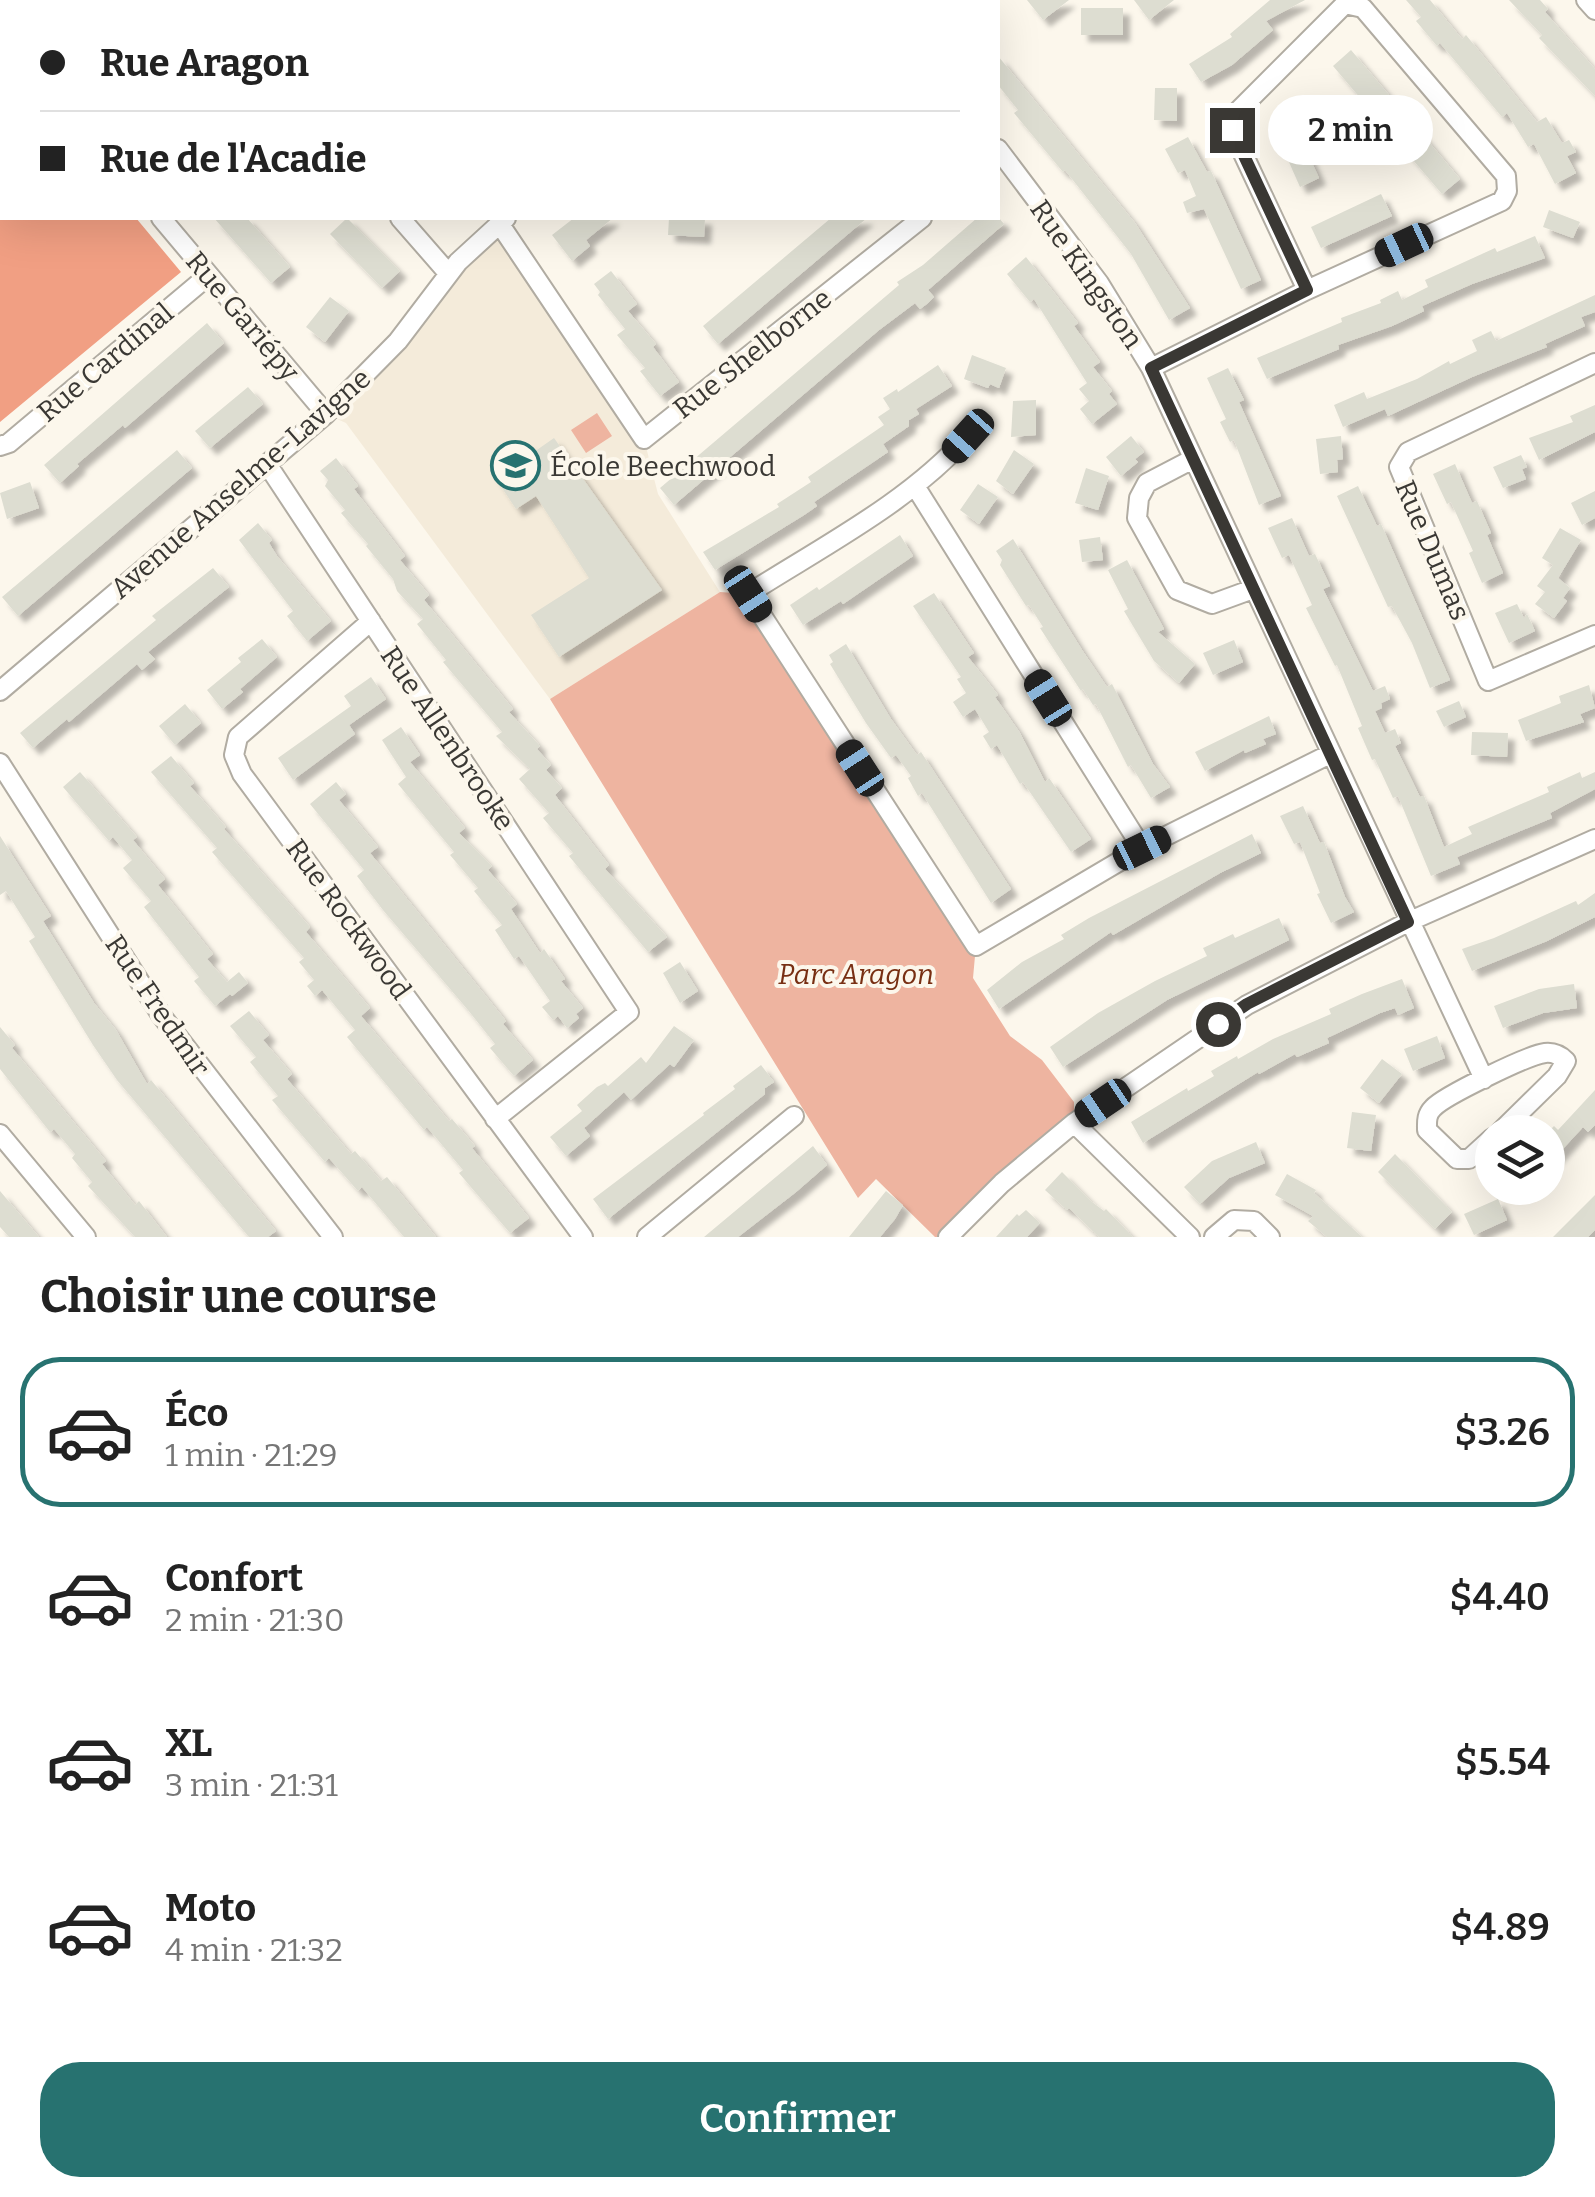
<!DOCTYPE html>
<html lang="fr">
<meta charset="utf-8">
<style>
body{margin:0;font-family:Bitter,serif;background:#f6f6f6;color:#222;height:100vh;display:flex;flex-direction:column;font-size:38px;white-space:nowrap}
*{box-sizing:border-box;margin:0}
p{font-size:32px;color:#767676}
.icon{flex:none;width:55px;height:55px;fill:none;stroke:currentColor;stroke-width:2;stroke-linecap:round;stroke-linejoin:round}
.map{position:relative;height:1237px;overflow:hidden}
.drawer{display:flex;flex-direction:column;background:#fff;flex:1}
.drawer>*{flex:none}
.top-card{position:absolute;left:0px;top:0px;width:1000px;height:220px;box-shadow:0 10px 40px #0002;display:grid;align-content:center;height:220px;padding:0 40px;background:#fff}
.buttons{position:absolute;left:1475px;top:1115px;display:grid;gap:20px}
.buttons a{display:grid;place-items:center;width:90px;height:90px;border-radius:50%;background:#fff;box-shadow:0 10px 40px #0002;font-size:50px}
.end{position:absolute;width:45px;height:45px;margin:-22px;border:12px solid #3a3834;background:#fff;box-shadow:0 0 0 5px #fff}
.from{border-radius:50%}
.bubble{position:absolute;height:70px;border-radius:35px;background:#fff;box-shadow:0 10px 40px #0002;font-size:32px;font-weight:600;line-height:70px;text-align:center}
.car{position:absolute;width:30px;height:60px;margin:-30px -15px;border-radius:12px;box-shadow:0 0 8px 2px #0007;background:linear-gradient(#222 24%,#8ab4d8 0 40%,#222 0 76%,#8ab4d8 0 86%,#222 0)}
.top-card b{display:flex;align-items:center;gap:35px;height:95px;font-size:38px}
.top-card b+b{border-top:2px solid #e0e0e0}
.top-card i{width:25px;height:25px;background:#222}
ul{padding:0;list-style:none}
li{display:flex;align-items:center;gap:30px;height:150px;margin:0 20px 15px;padding:0 20px;border:5px solid transparent;border-radius:40px}
li div{flex:1}
li b{display:block;font-size:38px}
li em{font-style:normal;font-weight:600}
li.selected{border-color:#277270}
li>.icon{width:90px;height:90px;stroke-width:1.5}
h2{padding:0 40px;font-size:45px;line-height:120px}
.button{display:flex;gap:20px;margin-top:auto;padding:20px 40px}
.button a{flex:1;height:115px;border-radius:40px;background:#277270;color:#fff;font-size:40px;font-weight:600;line-height:115px;text-align:center}
.map>svg:first-child{display:block}
.built{fill:#f4ebda}
.green{fill:#eeb4a0}
.forest{fill:#f19f83}
.building{fill:#ddddd1;filter:url(#shadow)}
.lines{fill:none;stroke-linecap:round;stroke-linejoin:round}
.minor-casing{stroke:#b1aca2;stroke-width:22}
.minor{stroke:#fff;stroke-width:18}
.route{stroke:#3a3834;stroke-width:12}
.labels{text-anchor:middle;stroke-width:8;stroke-linejoin:round;paint-order:stroke}
.street-label{font-size:28px;fill:#3a3834;stroke:#fcf7ec}
.poi-label{font-size:28px;fill:#3a3834;stroke:#fcf7ec;text-anchor:start}
.park-label{font-size:28px;font-style:italic;fill:#782f13;stroke:#fcf7ec}
</style>
<div class="map">
<svg width="1595" height="1237" viewBox="0 0 1595 1237">
<defs>
<filter id="shadow"><feDropShadow dx="7" dy="7" stdDeviation="2.5" flood-color="#0004"/></filter>
</defs>
<rect width="100%" height="100%" fill="#fcf7ec"/>
<path class="built" d="M499,223L644,439L658,494L720,592L550,699L346,423L326,414Z"/>
<path class="green" d="M597,413L612,436L586,453L571,430Z
M720,592L748,594L976,945L973,978L1010,1036L1042,1060L1074,1102V1123L948,1237H935L876,1179L858,1198L550,699Z"/>
<path class="forest" d="M0,123L2,218H136L181,272L0,422Z"/>
<path class="building" d="M1027,0H1069L1043,20Z
M1134,0H1174L1149,20Z
M1270,0H1305L1266,21L1273,30L1232,65L1201,82L1189,64L1232,37L1230,34Z
M1406,0H1430L1462,39L1466,35L1537,122L1546,117L1562,143L1569,140L1576,152L1567,156L1576,173L1555,184L1534,144L1528,147L1507,113L1502,117L1440,43L1437,46L1416,21L1421,17Z
M1509,0H1540L1548,9L1545,12L1595,69V96L1539,38L1542,35Z
M1081,8H1123V35H1081Z
M1351,50L1460,179L1442,194L1333,66Z
M998,56L1135,223L1190,308L1169,320L1131,254L1065,170L1063,172L1014,113L1018,110L998,85Z
M1155,88H1177V121L1154,120Z
M1294,113L1309,143L1304,146L1319,178L1300,187L1277,135L1282,132L1277,122Z
M1188,137L1207,172L1211,171L1261,280L1241,289L1204,209L1187,213L1183,202L1196,196L1185,170L1178,173L1165,149Z
M1381,194L1392,216L1321,248L1311,227Z
M1549,210L1580,222L1573,238L1543,227Z
M214,218H247L290,267L271,283Z
M347,218L400,271L382,288L330,234Z
M574,218H613L586,240L590,246L572,261L552,235Z
M669,218H705L704,237L668,235Z
M831,218H867L718,344L703,326Z
M977,218H999L1004,224L928,290L934,297L928,303L920,309L915,303L879,330L674,505L660,488L899,285L897,282L923,265Z
M1535,236L1545,258L1472,284L1422,306L1424,311L1392,326L1338,345L1339,349L1267,379L1257,358L1342,322L1341,318L1381,303L1380,300L1398,291L1402,300L1428,287L1425,280L1495,248L1497,252Z
M1026,257L1078,323L1074,326L1100,362L1093,367L1112,391L1109,394L1117,404L1092,424L1080,409L1089,401L1079,389L1087,383L1034,299L1030,302L1007,274Z
M611,271L637,304L628,311L656,344L653,347L679,382L660,396L640,371L645,368L617,335L625,329L598,295L600,292L594,284Z
M1595,295V312L1581,317L1585,326L1545,344L1547,347L1472,377L1388,416L1385,409L1343,427L1334,405L1364,392L1367,399L1417,379L1449,361L1450,364L1477,351L1472,340L1491,331L1496,341Z
M330,297L349,311L325,342L306,327Z
M207,323L224,343L125,428L123,425L77,464L79,466L60,483L44,465Z
M972,355L1006,368L999,388L990,384L988,388L964,379Z
M938,365L952,386L916,409L919,414L909,420V426L883,444L888,452L814,502L817,506L804,515L715,570L703,552L779,507L777,504L811,482L808,477L884,425L878,417L890,409L883,398L897,389L898,392Z
M1228,368L1244,400L1239,402L1281,496L1259,505L1234,440L1230,442L1220,422L1226,419L1207,378Z
M248,387L263,404L210,448L195,431Z
M1036,400V435L1011,437L1013,401Z
M1595,405V432L1539,460L1529,438L1573,422L1570,416Z
M1131,436L1144,452L1135,459L1138,462L1121,476L1106,457Z
M1341,436L1343,459L1337,460L1338,472L1320,474L1316,439Z
M554,438L662,590L559,657L531,615L589,578L536,496L516,509L490,470L529,444L534,452Z
M177,450L192,468L18,616L2,597Z
M1014,450L1034,464L1013,494L996,481Z
M1521,455L1527,467L1522,469L1526,479L1503,488L1493,467Z
M336,458L358,486L354,489L405,556L400,560L429,595L424,600L513,709L509,712L540,746L537,749L551,765L546,770L562,788L555,795L609,865L605,869L667,937L648,952L569,856L573,853L543,818L549,813L519,779L530,769L496,736L502,732L443,662L446,660L417,624L423,619L397,591L393,579L366,546L368,544L341,513L345,510L325,486L328,480L320,471Z
M1455,464L1472,503L1477,501L1491,533L1487,535L1503,573L1482,583L1469,553L1473,551L1451,502L1447,504L1433,474Z
M1086,468L1109,476L1098,510L1075,503Z
M30,482L39,508L7,519L0,493Z
M978,484L998,497L979,524L960,510Z
M1358,486L1377,526L1381,524L1450,680L1430,688L1412,643L1392,606L1388,607L1337,496Z
M1595,491V518L1582,525L1571,503Z
M1292,518L1309,556L1315,554L1330,586L1323,589L1373,691L1385,686L1390,699L1381,703L1382,708L1375,711L1385,733L1395,729L1401,743L1395,746L1420,797L1424,796L1444,847L1472,834L1468,827L1549,792L1547,787L1580,772L1582,778L1595,772V789L1550,813L1552,818L1457,857L1460,864L1431,876L1398,796L1393,798L1375,759L1372,760L1358,728L1362,726L1337,665L1335,666L1306,608L1312,605L1289,555L1282,558L1268,528Z
M258,523L272,540L269,543L277,556L331,621L307,641L287,616L293,611L239,540Z
M1560,528L1581,540L1558,578L1570,588L1563,598L1567,601L1554,618L1535,604L1545,592L1537,586L1553,565L1542,558Z
M900,535L913,556L843,604L841,601L803,625L790,605L817,587L819,590Z
M1100,537L1103,560L1082,562L1079,540Z
M1013,539L1082,650L1107,687L1112,684L1153,764L1170,787L1151,798L1131,765L1128,767L1096,704L1093,705L1083,689L1081,691L1040,628L1043,627L1029,605L1026,606L1000,565L1002,560L996,551Z
M1127,560L1164,629L1158,632L1195,664L1179,683L1154,661L1124,611L1128,609L1108,570Z
M213,568L229,587L148,652L155,659L142,670L137,664L69,722L67,719L33,748L20,733L156,620L152,616Z
M934,593L974,653L968,657L998,695L995,697L1020,733L1045,782L1049,778L1091,839L1071,852L1023,782L1020,784L997,745L991,749L983,736L989,732L975,709L963,717L953,702L966,693L957,679L961,677L913,606Z
M1517,604L1524,618L1527,614L1535,631L1509,643L1495,613Z
M262,639L277,657L240,689L243,692L222,709L207,690L241,662L238,658Z
M1234,640L1243,662L1213,675L1203,653Z
M846,644L891,719L917,755L921,752L1011,889L991,903L922,793L918,796L908,778L911,776L896,755L891,758L866,723L830,664L833,662L829,655Z
M371,677L386,699L349,725L355,734L293,780L278,758L351,706L344,696Z
M1589,685L1595,708L1580,714L1584,722L1526,741L1518,720L1561,703L1559,696Z
M1459,701L1466,717L1444,727L1436,711Z
M185,704L201,723L175,745L159,726Z
M1269,716L1276,734L1263,739L1266,744L1245,753L1244,750L1205,771L1195,752Z
M401,727L420,755L410,762L465,828L459,833L492,866L488,870L517,904L511,909L540,953L544,949L565,979L561,981L583,1008L576,1014L579,1018L567,1028L558,1016L553,1020L542,1007L550,1001L519,956L514,959L495,930L502,925L474,891L478,888L450,855L454,852L398,784L406,777L382,740Z
M1472,732L1508,733L1507,757L1471,755Z
M171,756L194,783L190,786L226,827L224,829L310,927L306,932L370,1008L361,1016L449,1121L452,1119L475,1146L472,1148L529,1218L510,1233L459,1173L463,1170L427,1127L424,1130L347,1037L355,1030L322,990L315,996L307,986L314,980L299,962L304,958L212,852L217,848L151,772Z
M80,772L137,837L133,840L165,879L158,885L213,954L207,959L227,982L239,972L248,983L232,996L230,994L215,1006L194,981L199,977L144,907L151,901L123,868L132,860L113,837L109,841L63,787Z
M336,782L346,794L339,800L378,847L370,853L506,1021L503,1024L533,1060L514,1076L490,1048L495,1044L468,1010L383,910L357,876L364,870L310,804Z
M1303,806L1320,843L1324,842L1345,897L1354,912L1331,923L1317,894L1320,893L1300,842L1294,844L1280,816Z
M1252,834L1261,853L1220,873L1113,935L1111,932L999,1009L987,990L1022,962L1064,939L1061,935L1089,918Z
M0,836L51,916L43,921L94,1003L116,1030L147,1084L151,1080L276,1231L268,1237H249L117,1080L93,1045L29,941L35,937L6,891L0,895Z
M1595,893V917L1547,941L1472,971L1462,949L1494,938L1576,901L1578,905Z
M1279,918L1289,940L1167,1000L1063,1067L1050,1047L1098,1013L1155,981L1207,956L1203,948L1233,934L1235,938Z
M680,962L698,991L680,1003L663,973Z
M1402,979L1414,1008L1398,1015L1395,1008L1380,1013L1327,1038L1329,1043L1297,1057L1295,1054L1259,1074L1258,1072L1143,1143L1131,1122L1187,1088L1188,1091L1214,1076L1211,1071L1237,1056L1238,1059L1273,1039L1331,1014L1329,1009L1362,994Z
M1574,984L1577,1008L1543,1013L1503,1028L1494,1006L1539,989Z
M249,1011L269,1035L263,1040L292,1074L287,1079L351,1154L355,1151L381,1181L387,1177L436,1237H404L362,1187L358,1191L329,1158L325,1162L272,1100L278,1096L250,1062L256,1057L230,1026Z
M674,1026L694,1040L674,1067L670,1064L631,1100L624,1092L584,1128L590,1136L566,1156L550,1137L582,1111L577,1105L597,1087L605,1083L608,1086L641,1057L646,1063Z
M0,1027L15,1045L12,1048L106,1161L102,1164L135,1205L139,1201L167,1237H135L88,1186L92,1182L72,1158L75,1154L54,1129L50,1132L0,1069Z
M1437,1036L1445,1058L1413,1071L1404,1049Z
M1382,1059L1402,1074L1379,1103L1360,1088Z
M761,1065L774,1082L765,1088V1094L608,1219L593,1199L704,1115L703,1113L735,1089L733,1086Z
M1595,1090V1125L1588,1132L1583,1127L1548,1165V1132L1554,1126L1558,1130Z
M1352,1112L1376,1115L1371,1151L1347,1148Z
M1256,1142L1265,1163L1229,1178L1200,1204L1184,1187L1212,1161Z
M813,1146L827,1165L796,1192L738,1237H704Z
M1395,1154L1452,1212L1435,1229L1378,1172Z
M1062,1172L1092,1202L1104,1211L1106,1209L1133,1237H1099L1069,1208L1067,1210L1045,1190Z
M1287,1174L1316,1190L1314,1193L1362,1237H1327L1308,1221L1313,1216L1275,1195Z
M0,1191L39,1237H9L0,1227Z
M886,1191L903,1205L895,1219L880,1237H849Z
M1595,1195V1230L1588,1237H1553Z
M1498,1199L1507,1220L1474,1235L1464,1214Z
M1026,1210L1040,1223L1027,1237H996L1017,1214L1019,1216Z"/>
<g class="lines">
<defs>
<path id="minor" d="M142,0L144,2
M680,0L682,2
M871,0L873,2
M1586,0L1595,10
M5,2L8,0
M300,2L303,0
M573,2L576,0
M762,2L765,0
M998,149L1099,283L1151,368L1484,1079
M161,218L326,414
M400,218L448,273
M499,223L644,439L922,218
M1595,363L1408,452L1399,467L1488,681L1595,635
M1151,368L1307,290L1502,201L1507,191L1506,176L1363,8L1345,4L1236,113L1232,130L1307,290
M968,436C908,503 823,546 748,594L976,946L1142,848L1330,754
M0,446L9,443L209,275
M1193,459L1147,483L1139,498L1137,518L1177,590L1212,604L1253,589
M267,464L629,1012L495,1119
M915,486L1142,848
M371,621L238,737L234,755L242,774L583,1237
M0,691L326,414L398,341L458,262L506,218
M0,763L161,1015L333,1237
M1074,1123L1190,1237
M0,1134L86,1237
M1492,1138L1469,1159H1457L1427,1130C1427,1122 1426,1115 1433,1108C1444,1096 1528,1055 1545,1053C1554,1052 1560,1055 1566,1061L1557,1076L1500,1132
M647,1237L794,1116
M948,1237L1002,1183L1074,1123L1247,1005L1408,922L1595,839
M1214,1237L1234,1220L1254,1221L1270,1237"/>
</defs>
<use href="#minor" class="minor-casing"/>
<use href="#minor" class="minor"/>
</g>
<g class="lines">
<path class="route" d="M1218,1024L1247,1004L1408,922L1151,368L1307,290L1232,130"/>
</g>
<defs>
<symbol id="school-ring" viewBox="-11 -11 22 22"><circle r="9.5" fill="#fcf7ec" stroke="#277270" stroke-width="1.5"/><path d="M0-5L7-2L0 1L-7-2ZM-4 1L0 2.5L4 1V4Q0 6-4 4Z" fill="#277270"/></symbol>
</defs>
<g fill-rule="evenodd">
<use href="#school-ring" x="488" y="438" width="55" height="55"/>
</g>
<g class="labels">
<g class="street-label">
<text transform="translate(1087 274) rotate(55)" y="10">Rue Kingston</text>
<text transform="translate(243 316) rotate(50)" y="10">Rue Gariépy</text>
<text transform="translate(752 353) rotate(-38)" y="10">Rue Shelborne</text>
<text transform="translate(105 362) rotate(-40)" y="10">Rue Cardinal</text>
<text transform="translate(240 483) rotate(-41)" y="10">Avenue Anselme-Lavigne</text>
<text transform="translate(1433 550) rotate(67)" y="10">Rue Dumas</text>
<text transform="translate(448 738) rotate(56)" y="10">Rue Allenbrooke</text>
<text transform="translate(349 919) rotate(54)" y="10">Rue Rockwood</text>
<text transform="translate(158 1005) rotate(56)" y="10">Rue Fredmir</text>
</g>
<g class="poi-label">
<text x="550" y="476">École Beechwood</text>
</g>
<g class="park-label">
<text x="856" y="984">Parc Aragon</text>
</g>
</g>
</svg>
<div class="buttons">
<a><svg class="icon" aria-label="layers" viewBox="0 0 24 24"><path d="M12 4l9 5-9 5-9-5zM3 14l9 5 9-5"/></svg></a>
</div>
<i class="end from" style="left:1218px;top:1024px"></i>
<i class="end" style="left:1232px;top:130px"></i>
<div class="bubble" style="left:1268px;top:95px;width:165px">2 min</div>
<i class="car" style="left:1404px;top:245px;rotate:245deg"></i>
<i class="car" style="left:968px;top:436px;rotate:222deg"></i>
<i class="car" style="left:748px;top:594px;rotate:147deg"></i>
<i class="car" style="left:1048px;top:698px;rotate:328deg"></i>
<i class="car" style="left:860px;top:768px;rotate:327deg"></i>
<i class="car" style="left:1142px;top:848px;rotate:64deg"></i>
<i class="car" style="left:1103px;top:1103px;rotate:236deg"></i>
<div class="top-card">
<b><i class="from"></i>Rue Aragon</b>
<b><i></i>Rue de l'Acadie</b>
</div>
</div>
<section class="drawer">
<h2>Choisir une course</h2>
<ul>
<li class="selected"><svg class="icon" aria-label="car" viewBox="0 0 24 24"><path d="M5 17H2v-5l4-1 3-4h7l3 4 3 1v5h-3M9 17h6M6 11h13"/><circle cx="7" cy="17" r="2"/><circle cx="17" cy="17" r="2"/></svg><div><b>Éco</b><p>1 min · 21:29</p></div><em>$3.26</em></li>
<li><svg class="icon" aria-label="car" viewBox="0 0 24 24"><path d="M5 17H2v-5l4-1 3-4h7l3 4 3 1v5h-3M9 17h6M6 11h13"/><circle cx="7" cy="17" r="2"/><circle cx="17" cy="17" r="2"/></svg><div><b>Confort</b><p>2 min · 21:30</p></div><em>$4.40</em></li>
<li><svg class="icon" aria-label="car" viewBox="0 0 24 24"><path d="M5 17H2v-5l4-1 3-4h7l3 4 3 1v5h-3M9 17h6M6 11h13"/><circle cx="7" cy="17" r="2"/><circle cx="17" cy="17" r="2"/></svg><div><b>XL</b><p>3 min · 21:31</p></div><em>$5.54</em></li>
<li><svg class="icon" aria-label="car" viewBox="0 0 24 24"><path d="M5 17H2v-5l4-1 3-4h7l3 4 3 1v5h-3M9 17h6M6 11h13"/><circle cx="7" cy="17" r="2"/><circle cx="17" cy="17" r="2"/></svg><div><b>Moto</b><p>4 min · 21:32</p></div><em>$4.89</em></li>
</ul>
<div class="button"><a>Confirmer</a></div>
</section>
